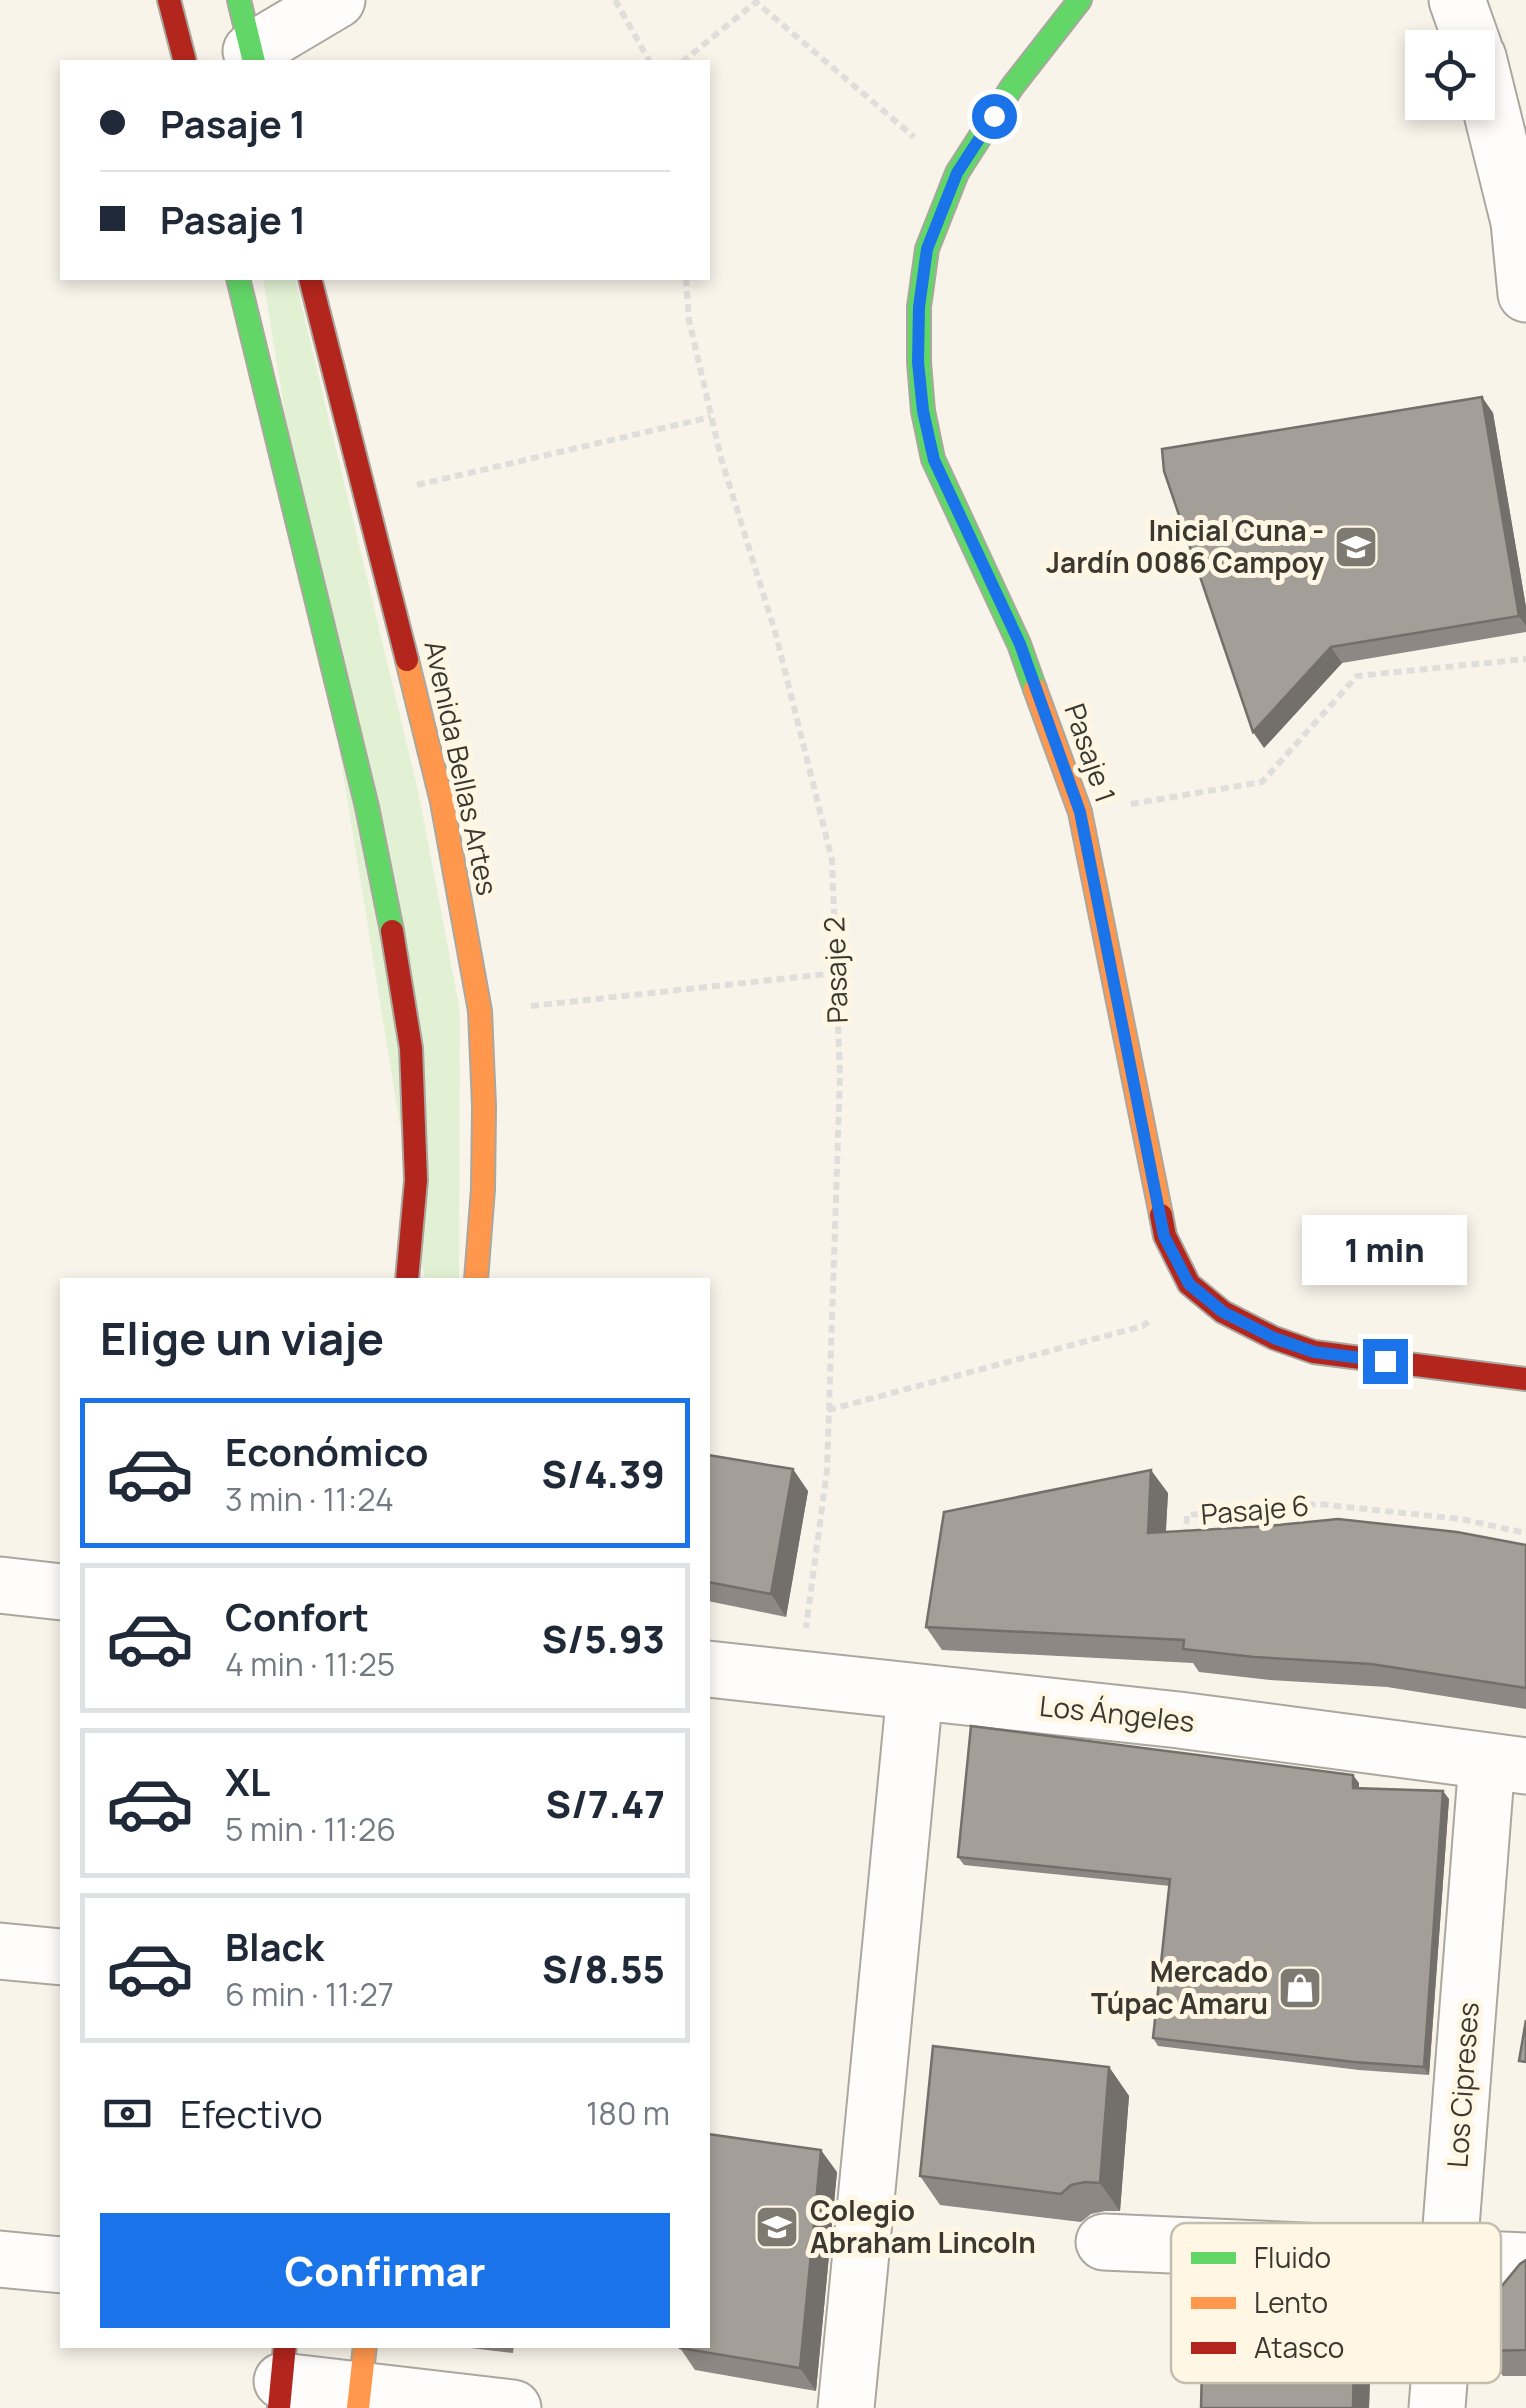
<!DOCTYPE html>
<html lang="es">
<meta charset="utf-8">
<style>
body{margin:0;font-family:Manrope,sans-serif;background:#f2f2f3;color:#1f2937;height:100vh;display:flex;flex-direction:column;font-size:38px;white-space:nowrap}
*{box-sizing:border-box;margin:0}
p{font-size:32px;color:#747a83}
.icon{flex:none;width:55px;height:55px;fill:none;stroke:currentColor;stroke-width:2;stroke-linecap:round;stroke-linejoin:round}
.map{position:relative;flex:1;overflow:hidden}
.side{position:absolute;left:60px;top:1278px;width:650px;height:1070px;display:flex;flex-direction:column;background:#fff;border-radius:0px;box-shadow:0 5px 15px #0003}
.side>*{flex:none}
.hud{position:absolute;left:60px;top:60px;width:650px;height:220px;border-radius:0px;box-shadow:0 5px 15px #0003;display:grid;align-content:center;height:220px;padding:0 40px;background:#fff}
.controls{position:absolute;left:1405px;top:30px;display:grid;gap:20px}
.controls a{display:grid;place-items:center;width:90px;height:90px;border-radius:0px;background:#fff;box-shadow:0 5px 15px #0003;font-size:50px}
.end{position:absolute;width:45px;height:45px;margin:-22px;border:12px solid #1a73e8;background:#fff;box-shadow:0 0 0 5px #fff}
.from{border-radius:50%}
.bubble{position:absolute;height:70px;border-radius:0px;background:#fff;box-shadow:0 5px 15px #0003;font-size:32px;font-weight:800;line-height:70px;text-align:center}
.hud b{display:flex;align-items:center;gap:35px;height:95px;font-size:38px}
.hud b+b{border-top:2px solid #e0e1e3}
.hud i{width:25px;height:25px;background:#1f2937}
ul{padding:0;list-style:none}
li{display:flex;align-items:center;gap:30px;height:150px;margin:0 20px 15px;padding:0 20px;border:5px solid #e0e1e3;border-radius:0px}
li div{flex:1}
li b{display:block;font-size:38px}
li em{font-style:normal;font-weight:800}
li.on{border-color:#1a73e8}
li>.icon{width:90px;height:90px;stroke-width:1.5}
h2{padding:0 40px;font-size:45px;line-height:120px}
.pay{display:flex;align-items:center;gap:25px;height:110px;padding:0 40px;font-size:38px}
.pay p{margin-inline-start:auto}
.button{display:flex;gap:20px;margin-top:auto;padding:20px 40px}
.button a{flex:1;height:115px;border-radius:0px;background:#1a73e8;color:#fff;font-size:40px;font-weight:800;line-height:115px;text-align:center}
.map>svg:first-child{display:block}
.green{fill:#e2f1d3}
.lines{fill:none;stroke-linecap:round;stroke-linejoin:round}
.street-casing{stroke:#aaa79f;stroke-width:59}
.fast-casing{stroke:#aaa79f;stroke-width:26}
.slow-casing{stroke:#aaa79f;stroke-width:26}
.jam-casing{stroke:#aaa79f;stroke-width:26}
.path{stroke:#dfdedb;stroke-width:6;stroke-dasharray:8 5;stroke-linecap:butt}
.street{stroke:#fefdfc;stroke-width:55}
.fast{stroke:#63d668;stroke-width:22}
.slow{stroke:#ff974d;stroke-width:22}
.jam{stroke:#b3261e;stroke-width:22}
.wall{fill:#8d8883}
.shaded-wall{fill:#736f6a}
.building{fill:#a49e98;stroke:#736f6a;stroke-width:2.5}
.route{stroke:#1a73e8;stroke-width:12}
.labels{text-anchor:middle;stroke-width:10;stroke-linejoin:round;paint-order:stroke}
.poi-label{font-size:28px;font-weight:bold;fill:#3b3831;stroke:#fff7e4;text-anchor:end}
.street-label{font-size:28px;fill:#3b3831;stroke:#fff7e4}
.key{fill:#fff7e4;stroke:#c4beae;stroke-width:2.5}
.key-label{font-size:28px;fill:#3b3831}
</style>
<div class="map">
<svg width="1526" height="2408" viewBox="0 0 1526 2408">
<rect width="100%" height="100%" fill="#f9f4ea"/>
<path class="green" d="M263,278H295L419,795L460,1011L459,1280H425Z"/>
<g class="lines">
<defs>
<path id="street" d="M1457,0L1474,48
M251,51L337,0
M1478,57L1519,222L1526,294
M0,1585L62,1592
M708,1669L1179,1720L1526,1766
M0,1951L62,1957
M1104,2242L1526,2261
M0,2259L62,2265
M282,2381L513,2408
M846,2408L915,1692
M1437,2408L1487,1761"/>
<path id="fast" d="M239,0L254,62
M238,278L367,807L392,931
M1035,689L1019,644L933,459L923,411L919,362V307L927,249L957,173L1012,87L1080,0"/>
<path id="slow" d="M407,660L442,802L480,1011L484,1106L483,1189L476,1280
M1035,689L1080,812L1161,1215
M358,2408L365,2345"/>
<path id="jam" d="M169,0L185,62
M310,278L407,660
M392,931L411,1048L416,1180L407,1280
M1161,1215L1165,1236L1189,1284L1223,1312L1274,1338L1314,1352L1526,1379
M279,2408L285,2345"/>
</defs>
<use href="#street" class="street-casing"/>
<use href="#fast" class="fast-casing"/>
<use href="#slow" class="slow-casing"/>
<use href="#jam" class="jam-casing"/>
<path class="path" d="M615,0L650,62
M682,62L756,2L914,137
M686,278L689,320L721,458L776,635L832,860L840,1076L827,1470L806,1628
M417,485L711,417
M1131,804L1262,782L1357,676L1526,659
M531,1006L836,973
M828,1410L1143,1326L1149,1321
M1186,1537L1187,1515L1318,1504L1461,1519L1526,1533"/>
<use href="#street" class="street"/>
<use href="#fast" class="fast"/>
<use href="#slow" class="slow"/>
<use href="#jam" class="jam"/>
</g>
<path class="wall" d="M1482,397L1493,413L1526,607V632L1342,663L1264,748Z
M708,1455L808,1491L786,1617L708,1601Z
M1168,1493L1166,1532L1526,1545V1709L1387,1687L1270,1680L1199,1672L1193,1663L942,1650L926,1627Z
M1359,1783V1788L1449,1799L1429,2075L1359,2070L1158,2046L1153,2038L1170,1886L964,1865L958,1857Z
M1109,2067L1129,2096L1120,2211H1105L1091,2214L1081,2222L940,2205L920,2176Z
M837,2172L816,2391L695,2370L680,2348Z
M1526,2260V2376H1503L1485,2351Z
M1375,2267L1390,2289L1384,2379H1370L1369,2408H1201Z
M446,2345H514L513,2353Z"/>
<path class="shaded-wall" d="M1482,397L1493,413L1526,607V626L1519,616Z
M1331,647L1342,663L1264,748L1253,732Z
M793,1469L808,1491L786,1617L771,1594Z
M1151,1470L1168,1493L1164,1556L1148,1533Z
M1353,1775L1359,1783L1358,1796L1353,1788Z
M1443,1791L1449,1799L1429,2075L1424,2067Z
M1109,2067L1129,2096L1120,2211L1100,2183Z
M821,2150L837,2172L816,2391L800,2368Z
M1375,2267L1390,2289L1384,2379L1368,2356Z
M1354,2357L1370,2379L1369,2408H1353Z"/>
<path class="building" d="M1482,397L1519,616L1331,647L1253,732L1164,471L1162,449Z
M708,1455L793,1469L771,1594L708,1582Z
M1151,1470L1148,1533L1268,1526L1338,1519L1457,1532L1526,1545V1688L1371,1664L1254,1657L1183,1649L1184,1640L926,1627L944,1512Z
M971,1726L1353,1775V1788L1443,1791L1424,2067L1354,2062L1153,2038L1170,1879L958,1857Z
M1526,2020V2062L1519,2061Z
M933,2046L1109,2067L1100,2183L1085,2182L1071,2185L1061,2194L920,2176Z
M708,2134L821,2150L800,2368L680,2348V2345H708Z
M1212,2256L1324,2262L1375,2267L1368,2356L1354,2357L1353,2408H1201L1202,2367Z
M1526,2260V2350L1485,2351L1491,2299L1520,2264Z"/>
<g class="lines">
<path class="route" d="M994,116L957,173L927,249L919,307L918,362L923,411L934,460L1020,644L1080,812L1164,1236L1189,1284L1223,1312L1274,1338L1314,1352L1385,1361"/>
</g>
<defs>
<symbol id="school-square" viewBox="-11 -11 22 22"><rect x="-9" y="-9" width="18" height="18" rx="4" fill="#7e7a72" stroke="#fff7e4"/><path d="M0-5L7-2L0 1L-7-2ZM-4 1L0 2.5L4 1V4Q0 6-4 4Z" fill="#fff"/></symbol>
<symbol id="shop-square" viewBox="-11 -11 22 22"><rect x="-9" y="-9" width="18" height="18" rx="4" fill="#7e7a72" stroke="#fff7e4"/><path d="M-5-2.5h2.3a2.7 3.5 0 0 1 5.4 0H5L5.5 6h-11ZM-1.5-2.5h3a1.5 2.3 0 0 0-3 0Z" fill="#fff"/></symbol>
</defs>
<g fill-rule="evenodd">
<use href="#school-square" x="1331" y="522" width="50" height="50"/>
<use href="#shop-square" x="1275" y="1963" width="50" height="50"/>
<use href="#school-square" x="752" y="2202" width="50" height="50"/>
</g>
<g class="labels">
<g class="poi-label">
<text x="1324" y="541">Inicial Cuna -<tspan x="1324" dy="32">Jardín 0086 Campoy</tspan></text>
<text x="1268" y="1982">Mercado<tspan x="1268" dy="32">Túpac Amaru</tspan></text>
<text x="810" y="2221" text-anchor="start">Colegio<tspan x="810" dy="32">Abraham Lincoln</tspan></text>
</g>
<g class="street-label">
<text transform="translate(1090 753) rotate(71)" y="10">Pasaje 1</text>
<text transform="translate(461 768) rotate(78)" y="10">Avenida Bellas Artes</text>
<text transform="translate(836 970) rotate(-92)" y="10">Pasaje 2</text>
<text transform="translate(1255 1510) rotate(-5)" y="10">Pasaje 6</text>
<text transform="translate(1117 1714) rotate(6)" y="10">Los Ángeles</text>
<text transform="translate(1463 2085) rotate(-86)" y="10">Los Cipreses</text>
</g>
</g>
<rect x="1171" y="2223" width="330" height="160" rx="15" class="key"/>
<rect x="1191" y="2252" width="45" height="12" fill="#63d668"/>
<rect x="1191" y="2297" width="45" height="12" fill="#ff974d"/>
<rect x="1191" y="2342" width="45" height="12" fill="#b3261e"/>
<g class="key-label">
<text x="1254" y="2268">Fluido</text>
<text x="1254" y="2313">Lento</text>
<text x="1254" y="2358">Atasco</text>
</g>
</svg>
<div class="controls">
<a><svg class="icon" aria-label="locate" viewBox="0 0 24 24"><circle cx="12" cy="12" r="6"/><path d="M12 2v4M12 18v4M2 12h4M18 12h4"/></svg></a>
</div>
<i class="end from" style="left:994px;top:116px"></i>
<i class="end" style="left:1385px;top:1361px"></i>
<div class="bubble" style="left:1302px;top:1215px;width:165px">1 min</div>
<div class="hud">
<b><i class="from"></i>Pasaje 1</b>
<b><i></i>Pasaje 1</b>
</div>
<section class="side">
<h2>Elige un viaje</h2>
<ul>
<li class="on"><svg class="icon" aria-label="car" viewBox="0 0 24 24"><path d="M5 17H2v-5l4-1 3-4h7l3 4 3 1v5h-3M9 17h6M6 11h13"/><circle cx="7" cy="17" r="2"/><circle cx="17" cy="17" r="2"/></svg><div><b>Económico</b><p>3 min · 11:24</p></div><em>S/4.39</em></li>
<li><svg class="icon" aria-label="car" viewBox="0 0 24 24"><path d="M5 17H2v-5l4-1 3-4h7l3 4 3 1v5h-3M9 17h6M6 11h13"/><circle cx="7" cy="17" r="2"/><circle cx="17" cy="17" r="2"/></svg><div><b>Confort</b><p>4 min · 11:25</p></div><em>S/5.93</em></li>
<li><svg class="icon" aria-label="car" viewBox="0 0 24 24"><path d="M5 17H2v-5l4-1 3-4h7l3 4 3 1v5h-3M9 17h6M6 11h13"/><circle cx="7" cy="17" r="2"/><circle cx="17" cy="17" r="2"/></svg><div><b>XL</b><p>5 min · 11:26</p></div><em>S/7.47</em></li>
<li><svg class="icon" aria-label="car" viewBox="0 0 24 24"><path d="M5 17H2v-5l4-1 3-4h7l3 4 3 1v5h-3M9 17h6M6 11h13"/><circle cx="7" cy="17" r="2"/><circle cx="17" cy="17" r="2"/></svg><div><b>Black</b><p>6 min · 11:27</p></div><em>S/8.55</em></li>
</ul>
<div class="pay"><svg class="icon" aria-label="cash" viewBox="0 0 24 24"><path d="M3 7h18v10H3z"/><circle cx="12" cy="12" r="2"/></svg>Efectivo<p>180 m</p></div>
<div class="button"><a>Confirmar</a></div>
</section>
</div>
